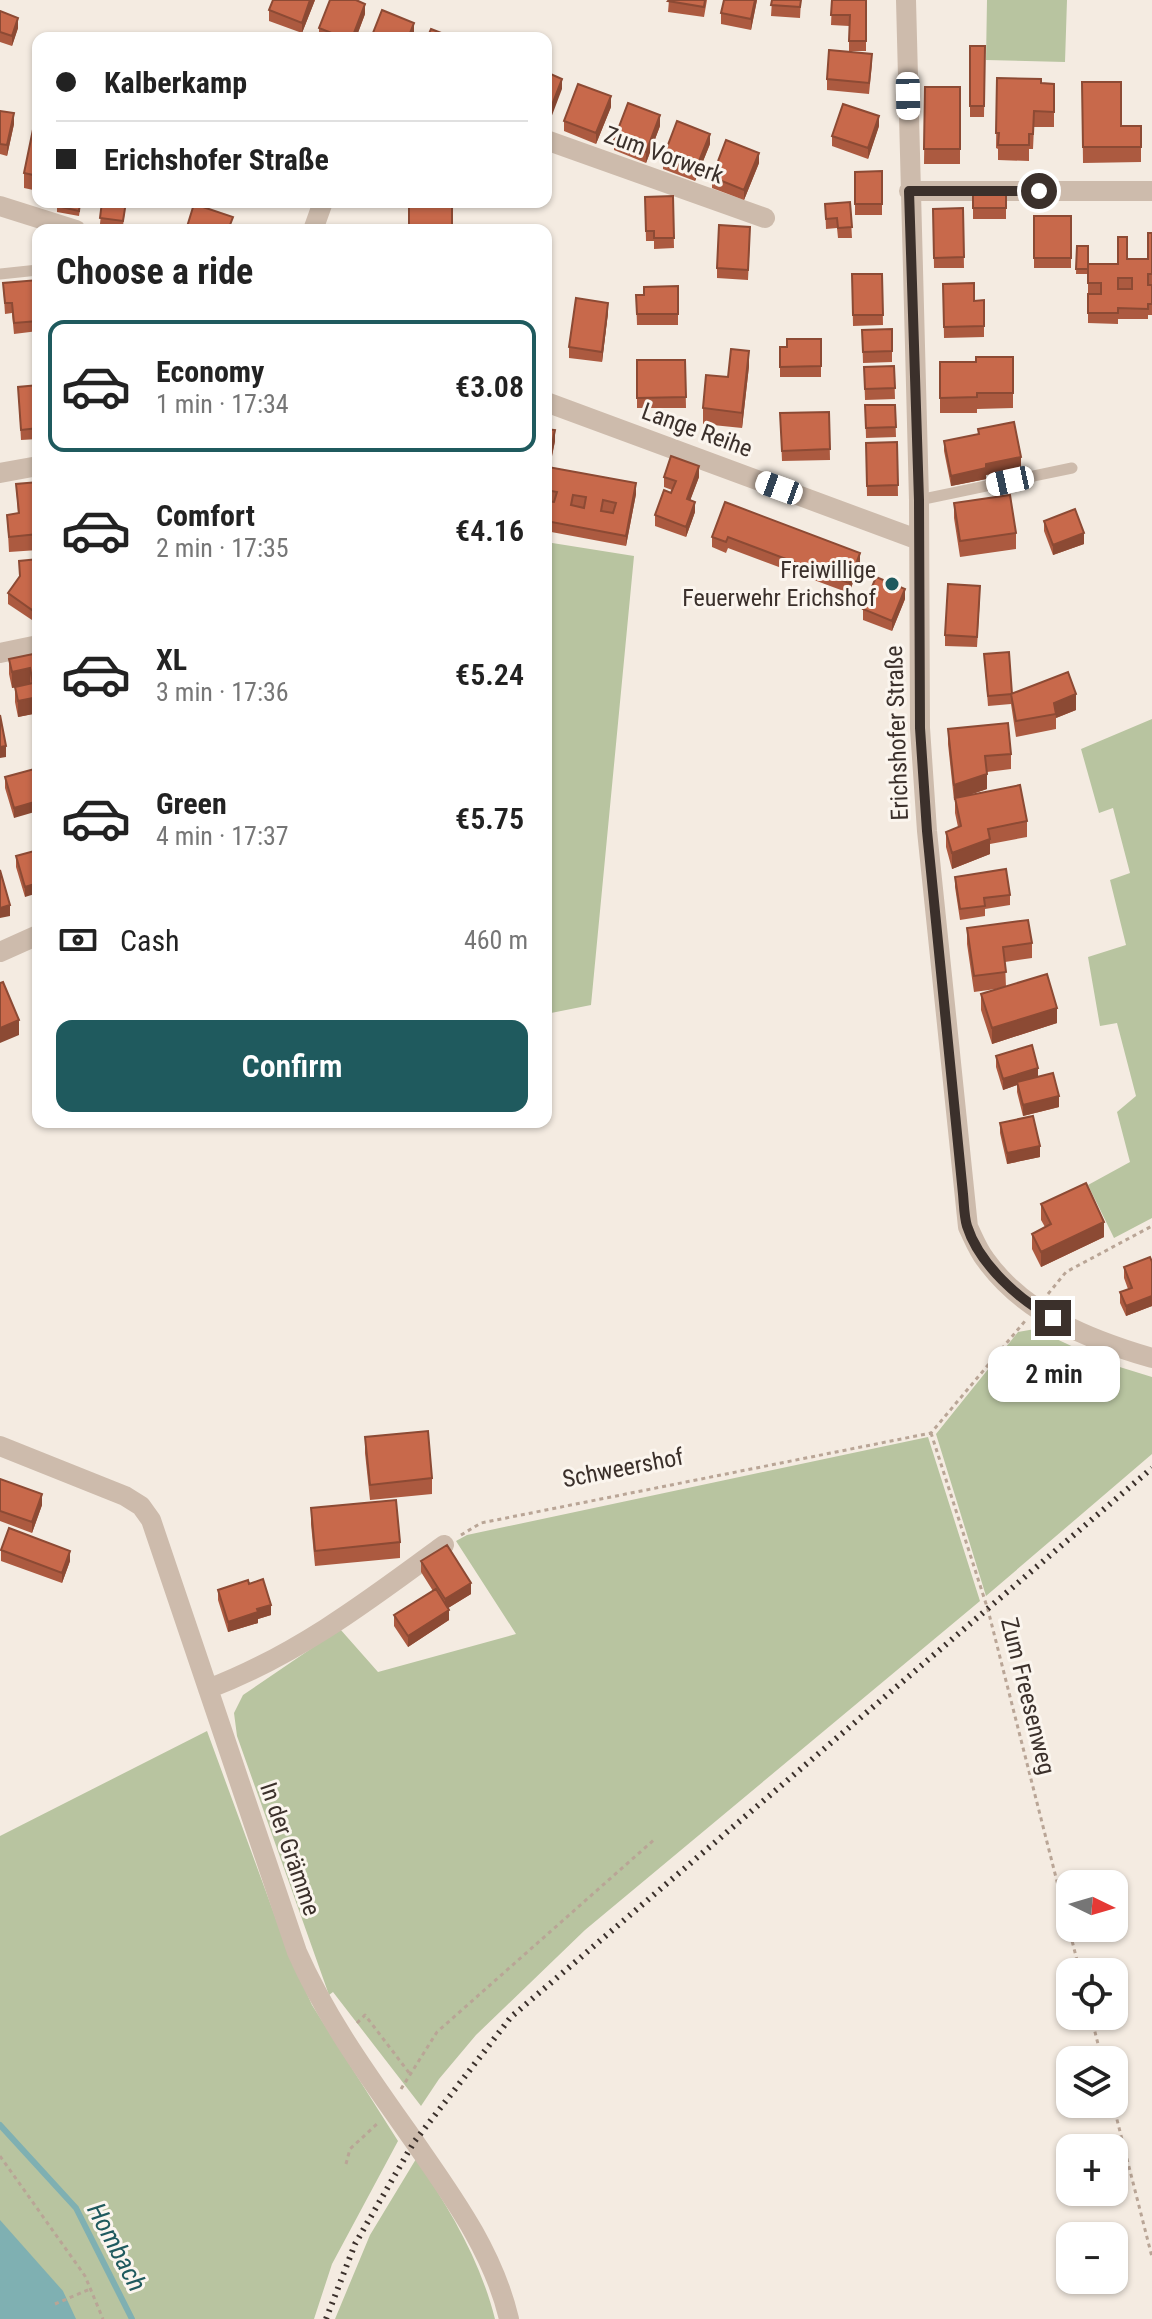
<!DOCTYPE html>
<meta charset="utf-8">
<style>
body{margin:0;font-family:"Roboto Condensed",sans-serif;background:#f2f2f2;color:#222;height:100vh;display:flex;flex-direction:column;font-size:30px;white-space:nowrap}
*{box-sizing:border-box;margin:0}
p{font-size:26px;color:#767676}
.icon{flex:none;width:44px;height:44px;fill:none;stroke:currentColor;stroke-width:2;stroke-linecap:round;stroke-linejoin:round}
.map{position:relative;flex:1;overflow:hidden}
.details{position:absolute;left:32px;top:224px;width:520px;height:904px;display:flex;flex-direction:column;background:#fff;border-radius:16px;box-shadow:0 2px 6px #0004}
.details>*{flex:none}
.hud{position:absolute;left:32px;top:32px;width:520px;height:176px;border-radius:16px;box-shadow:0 2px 6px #0004;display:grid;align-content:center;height:176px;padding:0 24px;background:#fff}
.needle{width:52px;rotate:95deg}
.tools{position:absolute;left:1056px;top:1870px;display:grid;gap:16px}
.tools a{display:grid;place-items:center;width:72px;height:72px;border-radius:16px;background:#fff;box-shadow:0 2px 6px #0004;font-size:40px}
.end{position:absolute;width:36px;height:36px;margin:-18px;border:10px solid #3b302b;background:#fff;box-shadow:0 0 0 4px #fff}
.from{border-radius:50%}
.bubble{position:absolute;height:56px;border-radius:16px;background:#fff;box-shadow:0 2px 6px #0004;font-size:26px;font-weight:600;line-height:56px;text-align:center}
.car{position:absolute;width:24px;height:48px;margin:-24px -12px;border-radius:10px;box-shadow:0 0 6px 2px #0007;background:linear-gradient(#fff 24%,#345 0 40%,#fff 0 76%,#345 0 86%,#fff 0)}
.hud b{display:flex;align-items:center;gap:28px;height:76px;font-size:30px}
.hud b+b{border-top:2px solid #e0e0e0}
.hud i{width:20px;height:20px;background:#222}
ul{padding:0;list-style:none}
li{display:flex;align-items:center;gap:24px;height:132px;margin:0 16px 12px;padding:0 8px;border:4px solid transparent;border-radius:16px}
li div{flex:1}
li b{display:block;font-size:30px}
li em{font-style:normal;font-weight:600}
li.selected{border-color:#1f5a5e}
li>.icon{width:72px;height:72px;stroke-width:1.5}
h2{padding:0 24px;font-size:36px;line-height:96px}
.pay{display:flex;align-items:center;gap:20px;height:88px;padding:0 24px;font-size:30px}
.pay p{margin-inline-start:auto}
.cta{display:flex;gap:16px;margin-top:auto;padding:16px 24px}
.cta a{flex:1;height:92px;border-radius:16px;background:#1f5a5e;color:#fff;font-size:32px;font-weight:600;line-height:92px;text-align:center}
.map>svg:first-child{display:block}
.green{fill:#b8c4a0}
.water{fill:#7fb0b2}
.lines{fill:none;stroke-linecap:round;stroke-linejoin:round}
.stream{stroke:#7fb0b2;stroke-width:6}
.path{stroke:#b9a596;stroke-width:3;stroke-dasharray:4 4;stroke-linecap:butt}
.service{stroke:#cdbbac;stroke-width:11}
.minor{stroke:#cdbbac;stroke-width:20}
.rail{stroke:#3b302b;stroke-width:6;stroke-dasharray:2 6;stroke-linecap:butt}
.wall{fill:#ac5a40}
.shaded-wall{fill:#8c4a34}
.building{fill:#c8694b;stroke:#8c4a34;stroke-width:2;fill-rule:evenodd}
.route{stroke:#3b302b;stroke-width:10}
.poi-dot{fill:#1f5a5e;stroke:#fbf5ee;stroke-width:3}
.labels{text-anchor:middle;stroke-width:6;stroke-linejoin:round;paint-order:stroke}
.street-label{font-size:24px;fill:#3b302b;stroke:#fbf5ee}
.poi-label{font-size:24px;fill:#3b302b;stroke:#fbf5ee;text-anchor:end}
.water-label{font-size:26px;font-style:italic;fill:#1f5a5e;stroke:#fbf5ee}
</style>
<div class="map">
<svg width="1152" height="2319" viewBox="0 0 1152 2319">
<rect width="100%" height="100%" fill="#f4ebe1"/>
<path class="green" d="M987,0H1067L1065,62L986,60Z
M546,542L634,556L591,1005L546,1014Z
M1152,719V1218L1114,1238L1088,1185L1130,1162L1117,1112L1136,1096L1117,1023L1100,1026L1088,957L1126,945L1110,880L1130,873L1113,808L1099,813L1081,749Z
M1035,1329L1110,1364L1152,1377V1454L986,1596L936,1434L1018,1332Z
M928,1437L980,1601L585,1930L476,2035L439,2079L421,2106L333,1992L329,1995L237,1736L234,1713L243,1695L340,1629L378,1672L516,1634L456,1541L467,1535Z
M207,1731L287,1949L312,2005L398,2141L332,2264L314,2319H0V1836Z
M416,2159C450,2209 480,2260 495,2319H335L370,2235Z"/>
<path class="water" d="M0,2220L63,2291L76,2319H0Z"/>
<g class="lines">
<path class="stream" d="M0,2125L76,2208L132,2319"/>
<path class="path" d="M1048,1294L1066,1272L1152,1226
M931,1433L988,1610L1080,1972
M461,1535L481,1523L931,1433L1025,1321
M1091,2016L1102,2060
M357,2023L365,2015L410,2074
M401,2089L437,2032L656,1838
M1113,2104L1152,2257
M0,2156L85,2276L103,2319
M346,2164L350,2149L378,2123
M55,2304L90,2289"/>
<path class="service" d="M0,274L38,270
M919,500L1072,468"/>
<path class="minor" d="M906,0L919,500L920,728L927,831L968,1227C973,1237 978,1250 985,1259C1024,1314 1090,1340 1152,1358
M546,140L765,218
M909,191H1152
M0,206L76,230
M313,230L323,202
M546,402L919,540
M0,473L38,466
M0,653L38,645
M0,952L38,935
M0,1446L125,1496L141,1506L151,1520L297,1952C327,2020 371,2080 414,2141C452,2196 493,2251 509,2319
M208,1689C297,1655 368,1601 444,1545"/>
<path class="rail" d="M326,2319L355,2244L414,2142L511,2017L1152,1468"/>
</g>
<path class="wall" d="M315,0L302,33L269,21V10Z
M669,0H707L704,17L668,12Z
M724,0H757L751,30L721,24V13Z
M772,0H801L800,18L771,16Z
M832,0H866V51H849V26L831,25Z
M0,11L18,28L12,46L0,42Z
M365,14L356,38H319V28Z
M970,46H985L984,117H970Z
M872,64L869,94L827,90V79Z
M997,78L1041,83L1054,84V127H1034L1033,149H1029V161L998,160V149L996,148Z
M1082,82L1121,126H1141V162L1083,163Z
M925,87H960V164H924Z
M611,107L596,144L564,131V121Z
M38,110V191L24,188V173Z
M0,111L14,124L7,156L0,154Z
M660,126L646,163L614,150V140Z
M879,126L868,159L832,146V136Z
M710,144L695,181L663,169V158Z
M759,163L744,200L712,188V177Z
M882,171V215H855V172Z
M973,195H1006V219H973Z
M673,196L674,248L654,249V241H646L645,197Z
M81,202L79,216L57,212V206Z
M102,202H126L123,226L100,224Z
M850,202L852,238H838L837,228L826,229L825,204Z
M963,208L964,268H934L933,209Z
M1034,216H1071V268H1034Z
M1152,233V285H1148H1152V315H1148V319H1118V324L1088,323V274H1076L1077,246L1088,264H1118L1127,259H1148Z
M750,237L748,280L717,278V268Z
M852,274H882L883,325L853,326Z
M38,280V331L14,334L12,313L5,314L3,283Z
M943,284L974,301L984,300V337L944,338Z
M678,286V325H637L636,295H644Z
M608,313L602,362L569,358V347Z
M892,329V362L863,363L862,330Z
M821,339V377H780V347H787Z
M1013,357V408L977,409V413H940V362H976Z
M637,360H685L686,408H637Z
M749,366L742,428L703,424V408L728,377Z
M894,366L895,399L865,400L864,367Z
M38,385V439L21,440L18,387Z
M865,405H895L896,437L866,438Z
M829,412L830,460L782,461L780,413Z
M546,429L555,441L550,467L636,494L626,546L546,531Z
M944,441L1021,467L986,475V479L951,486L944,451Z
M897,442L898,496H867L866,443Z
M664,477H699L690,500L695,512L686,537L655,526V515L672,490L664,487Z
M38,482V550L9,552L7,515L18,514L16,484Z
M725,502L860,564L849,593L728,548L726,553L712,547V537Z
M954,503L1016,533V549L960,557L954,518Z
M1044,521L1084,544L1053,555L1044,531Z
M38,559V612L32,620L8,604V593L19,577V561Z
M980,597L977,647L945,646V635Z
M905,599L892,631L863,620V609Z
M38,653V713L18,717L15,702V687L12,688L9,674V659Z
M984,654L1012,693L1076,710L1056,718V729L1016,737L1011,704L988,706Z
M948,729L1011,754V769L987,772V789L972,794L1027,821V837L990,844V854L952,869L946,847V832L958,827L955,813V800H954L948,744Z
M38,768L14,818L5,788V777Z
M38,850L25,897L16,867V856Z
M955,877L1010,895V905L985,909V916L960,920L955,887Z
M967,928L1032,943V958L1005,962L1006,987L1057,1023L992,1044L981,1010V994L1003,988L974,992L967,944Z
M996,1056L1038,1076L1059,1107L1023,1116L1017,1092V1085L1003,1090L996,1067Z
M1000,1123L1040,1157L1007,1164L1000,1133Z
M1041,1204L1104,1237L1041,1267L1032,1249V1234L1045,1227L1041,1220Z
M1152,1262V1306L1126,1316L1120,1303V1292L1128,1289L1124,1278V1267Z
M365,1437L432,1478V1494L370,1500L365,1453Z
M0,1479L42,1505L32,1533L0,1521Z
M311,1508L400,1542V1558L315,1566L311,1524Z
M1,1550L70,1561L62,1583L1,1561Z
M421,1561L471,1594L448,1608L449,1620L408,1647L394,1626V1615L433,1591L421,1572Z
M249,1584L271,1615L258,1619V1623L228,1632L218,1600V1590Z"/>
<path class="shaded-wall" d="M310,0H315L302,33V23Z
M755,0H757L751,30V19Z
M365,4V14L356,38H352Z
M18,18V28L12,46V36Z
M414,23V33L412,38H408Z
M562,79V89L548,126V115Z
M611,96V107L596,144V133Z
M14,113V124L7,156V145Z
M660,115V126L646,163V152Z
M879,116V126L868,159V148Z
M710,134V144L695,181V171Z
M759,153V163L744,200V190Z
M608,303V313L602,362V352Z
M749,351V366L742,428V413Z
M555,430V441L547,478V468Z
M1021,457V467L986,475V479L951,486V476L986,464Z
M699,466V477L687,509V499Z
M636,483V494L626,546V536Z
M695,502V512L686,537V527Z
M1084,533V544L1053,555V545Z
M860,553V564L849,593V583Z
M905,589V599L892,631V621Z
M38,601V612L32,620V610Z
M30,668V684L12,688V672Z
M1076,694V710L1056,718L1054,703Z
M38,697V713L18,717V701Z
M6,746V757L0,758V747Z
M987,774V789L954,800V785Z
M38,801V811L14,818V808Z
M990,839V854L952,869V853Z
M38,883V893L25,897V887Z
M10,905V916L0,918V908Z
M1057,1008V1023L992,1044V1028Z
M19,1020V1035L0,1043V1028Z
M1038,1068V1078L1017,1082V1085L1003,1090V1079Z
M1059,1096V1107L1023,1116V1105Z
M1040,1146V1157L1007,1164V1153Z
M1104,1222V1237L1041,1267V1252Z
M1152,1296V1306L1126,1316V1306Z
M42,1494V1505L32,1533V1522Z
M70,1551V1561L62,1583V1573Z
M471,1583V1594L445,1610V1599Z
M271,1605V1615L258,1619V1623L228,1632V1622L257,1609Z
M449,1610V1620L408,1647V1636Z"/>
<path class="building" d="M273,0H310L302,23L269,10Z
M330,0H356L365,4L352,38H344L319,28Z
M669,0H705L704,7L668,1Z
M724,0H755L751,19L721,13Z
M772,0H801L800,7L771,5Z
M832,0H866V41H849L850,15H831Z
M382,10L414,23L408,38H371Z
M0,11L18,18L12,36L0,32Z
M431,29L454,38H427Z
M970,46H985L984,106H970Z
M829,50L872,54L869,83L827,79Z
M546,72L562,79L548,115H546Z
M997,78L1041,79V83L1054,84V112L1034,111L1033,134H1029V145H998L999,133H996Z
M1082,82H1121V126H1141V147H1083Z
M578,84L611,96L596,133L564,121Z
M925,87H960V149H924Z
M628,103L660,115L646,152L614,140Z
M843,104L879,116L868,148L832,136Z
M37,110H38V176L24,173Z
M0,111L14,113L7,145L0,144Z
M677,121L710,134L695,171L663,158Z
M726,140L759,153L744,190L712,177Z
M882,171V204H855V172Z
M973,195H1006V208H973Z
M673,196L674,238H654V231H646L645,197Z
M58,202H80L79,211L57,206Z
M102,202H126L123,221L100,218Z
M850,202L852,227L838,228L837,218L826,219L825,204Z
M194,204L233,217L228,230H186Z
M452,206V230H409V207Z
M963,208L964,257L934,258L933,209Z
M1034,216H1071V258H1034Z
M719,225L750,227L748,270L717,268Z
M354,227L366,230H354Z
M1148,233H1152V274H1148V285H1152V304H1148V309L1118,308V313H1088V294H1101V283H1088V264H1118V237H1127V259H1148ZM1118,278H1132V289H1118Z
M1077,246H1088V269H1076Z
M852,274H882L883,315H853Z
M38,280V321L14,323L12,303H5L3,283Z
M974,283V301L984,300V326L944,327L943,284Z
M678,286V314H637L636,295H644V287Z
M576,298L608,303L602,352L569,347Z
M892,329V351L863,352L862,330Z
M787,339H821V366L780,367V347H787Z
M731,349L749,351L742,413L703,408L706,375L728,377Z
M976,357H1013V393H977V397L940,398V362H976Z
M637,360H685L686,397L637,398Z
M894,366L895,388L865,389L864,367Z
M38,385V428L21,430L18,387Z
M865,405H895L896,427L866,428Z
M829,412L830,449L782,451L780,413Z
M1014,422L1021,457L986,464V468L951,476L944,441L979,434L978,429Z
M546,429L555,430L547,468L546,467Z
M897,442L898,485L867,486L866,443Z
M671,456L699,466L687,499L695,502L686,527L655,515L664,490L671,493L676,481L664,477Z
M548,467L636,483L626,536L546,521V501L554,502L557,492L546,490V476ZM573,495L586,497L584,508L571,505ZM603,500L616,503L613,513L601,511Z
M38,482V534L9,537L7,515L19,513L16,484Z
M1010,495L1016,533L960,541L954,503Z
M725,502L860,553L849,583L728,537L726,542L712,537Z
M1075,509L1084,533L1053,545L1044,521Z
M38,559V601L32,610L8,593L20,576L19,561Z
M876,577L905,589L892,621L863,609Z
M948,584L980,586L977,637L945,635Z
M1009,652L1012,694L988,696L984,654Z
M38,653V697L18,701L15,687L33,683L30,668L12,672L9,659Z
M1068,672L1076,694L1054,703L1056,714L1016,721L1011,694Z
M0,715L6,746L0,747Z
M1008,723L1011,754L985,756L987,774L954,785L948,729Z
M38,768V801L14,808L5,777Z
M1020,785L1027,821L988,829L990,839L952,853L946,832L961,826L955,798Z
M38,850V883L25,887L16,856Z
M1006,869L1010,895L984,898L985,906L960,909L955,877Z
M0,870L10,905L0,908Z
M1028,920L1032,943L1003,947L1006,972L974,976L967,928Z
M1047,974L1057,1008L992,1028L981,994Z
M3,982L19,1020L0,1028V983Z
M1032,1045L1038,1068L1003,1079L996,1056Z
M1053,1073L1059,1096L1023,1105L1017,1082Z
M1033,1116L1040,1146L1007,1153L1000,1123Z
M1086,1183L1104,1222L1041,1252L1032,1234L1051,1224L1041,1204Z
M1150,1257L1152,1262V1296L1126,1306L1120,1292L1132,1288L1124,1267Z
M428,1431L432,1478L370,1485L365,1437Z
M0,1479L42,1494L32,1522L0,1511Z
M396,1500L400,1542L315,1551L311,1508Z
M9,1528L70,1551L62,1573L1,1550Z
M447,1545L471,1583L445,1599L421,1561Z
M263,1579L271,1605L257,1609L258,1612L228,1622L218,1590L248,1580L249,1584Z
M436,1589L449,1610L408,1636L394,1615Z"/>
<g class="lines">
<path class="route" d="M1039,191H909L919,500L920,728L927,831L963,1194C964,1204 964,1216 967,1226C979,1264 1019,1300 1053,1318"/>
</g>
<circle class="poi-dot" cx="892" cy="584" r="8"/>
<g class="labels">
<g class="street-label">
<text transform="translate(664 155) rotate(20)" y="8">Zum Vorwerk</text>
<text transform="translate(697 430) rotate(20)" y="8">Lange Reihe</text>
<text transform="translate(897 733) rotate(-92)" y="8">Erichshofer Straße</text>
<text transform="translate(623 1468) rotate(-11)" y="8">Schweershof</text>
<text transform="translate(1028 1696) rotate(76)" y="8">Zum Freesenweg</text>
<text transform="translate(290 1849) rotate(71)" y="8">In der Grämme</text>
</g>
<g class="poi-label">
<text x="876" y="578">Freiwillige<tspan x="876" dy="28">Feuerwehr Erichshof</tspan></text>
</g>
<g class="water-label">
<text transform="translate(117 2247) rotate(62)" y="9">Hombach</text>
</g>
</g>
</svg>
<div class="tools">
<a><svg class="needle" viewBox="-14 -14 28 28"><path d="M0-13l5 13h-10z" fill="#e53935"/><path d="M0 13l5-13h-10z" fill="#767676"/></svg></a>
<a><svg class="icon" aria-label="locate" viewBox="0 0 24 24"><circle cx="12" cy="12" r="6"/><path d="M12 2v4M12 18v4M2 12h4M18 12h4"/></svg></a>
<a><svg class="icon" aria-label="layers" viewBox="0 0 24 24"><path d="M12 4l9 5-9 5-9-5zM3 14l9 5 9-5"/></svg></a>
<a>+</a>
<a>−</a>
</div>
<i class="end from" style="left:1039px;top:191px"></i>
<i class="end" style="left:1053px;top:1318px"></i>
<div class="bubble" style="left:988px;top:1346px;width:132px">2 min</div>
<i class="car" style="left:908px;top:96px;rotate:179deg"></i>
<i class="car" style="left:1010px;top:481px;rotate:258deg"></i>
<i class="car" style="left:779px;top:488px;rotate:290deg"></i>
<div class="hud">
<b><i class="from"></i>Kalberkamp</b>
<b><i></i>Erichshofer Straße</b>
</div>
<section class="details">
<h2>Choose a ride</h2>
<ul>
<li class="selected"><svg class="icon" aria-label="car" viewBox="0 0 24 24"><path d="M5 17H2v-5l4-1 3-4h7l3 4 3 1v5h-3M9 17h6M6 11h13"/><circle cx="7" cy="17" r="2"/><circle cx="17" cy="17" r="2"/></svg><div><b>Economy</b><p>1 min · 17:34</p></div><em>€3.08</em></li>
<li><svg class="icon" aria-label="car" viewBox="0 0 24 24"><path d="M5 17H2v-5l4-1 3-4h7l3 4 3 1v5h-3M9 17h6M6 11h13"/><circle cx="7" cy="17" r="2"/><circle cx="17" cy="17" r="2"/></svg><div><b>Comfort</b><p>2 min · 17:35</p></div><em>€4.16</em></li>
<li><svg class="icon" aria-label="car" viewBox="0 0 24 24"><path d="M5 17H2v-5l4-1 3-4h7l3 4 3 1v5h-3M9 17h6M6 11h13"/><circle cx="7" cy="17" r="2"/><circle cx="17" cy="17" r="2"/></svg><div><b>XL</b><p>3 min · 17:36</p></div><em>€5.24</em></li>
<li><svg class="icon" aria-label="car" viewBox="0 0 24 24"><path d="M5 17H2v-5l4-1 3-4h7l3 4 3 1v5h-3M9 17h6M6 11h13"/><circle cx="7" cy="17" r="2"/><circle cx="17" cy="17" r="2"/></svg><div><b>Green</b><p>4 min · 17:37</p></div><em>€5.75</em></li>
</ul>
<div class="pay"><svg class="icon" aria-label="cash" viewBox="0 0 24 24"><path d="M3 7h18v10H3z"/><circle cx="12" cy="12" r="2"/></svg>Cash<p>460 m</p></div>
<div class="cta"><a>Confirm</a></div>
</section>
</div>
